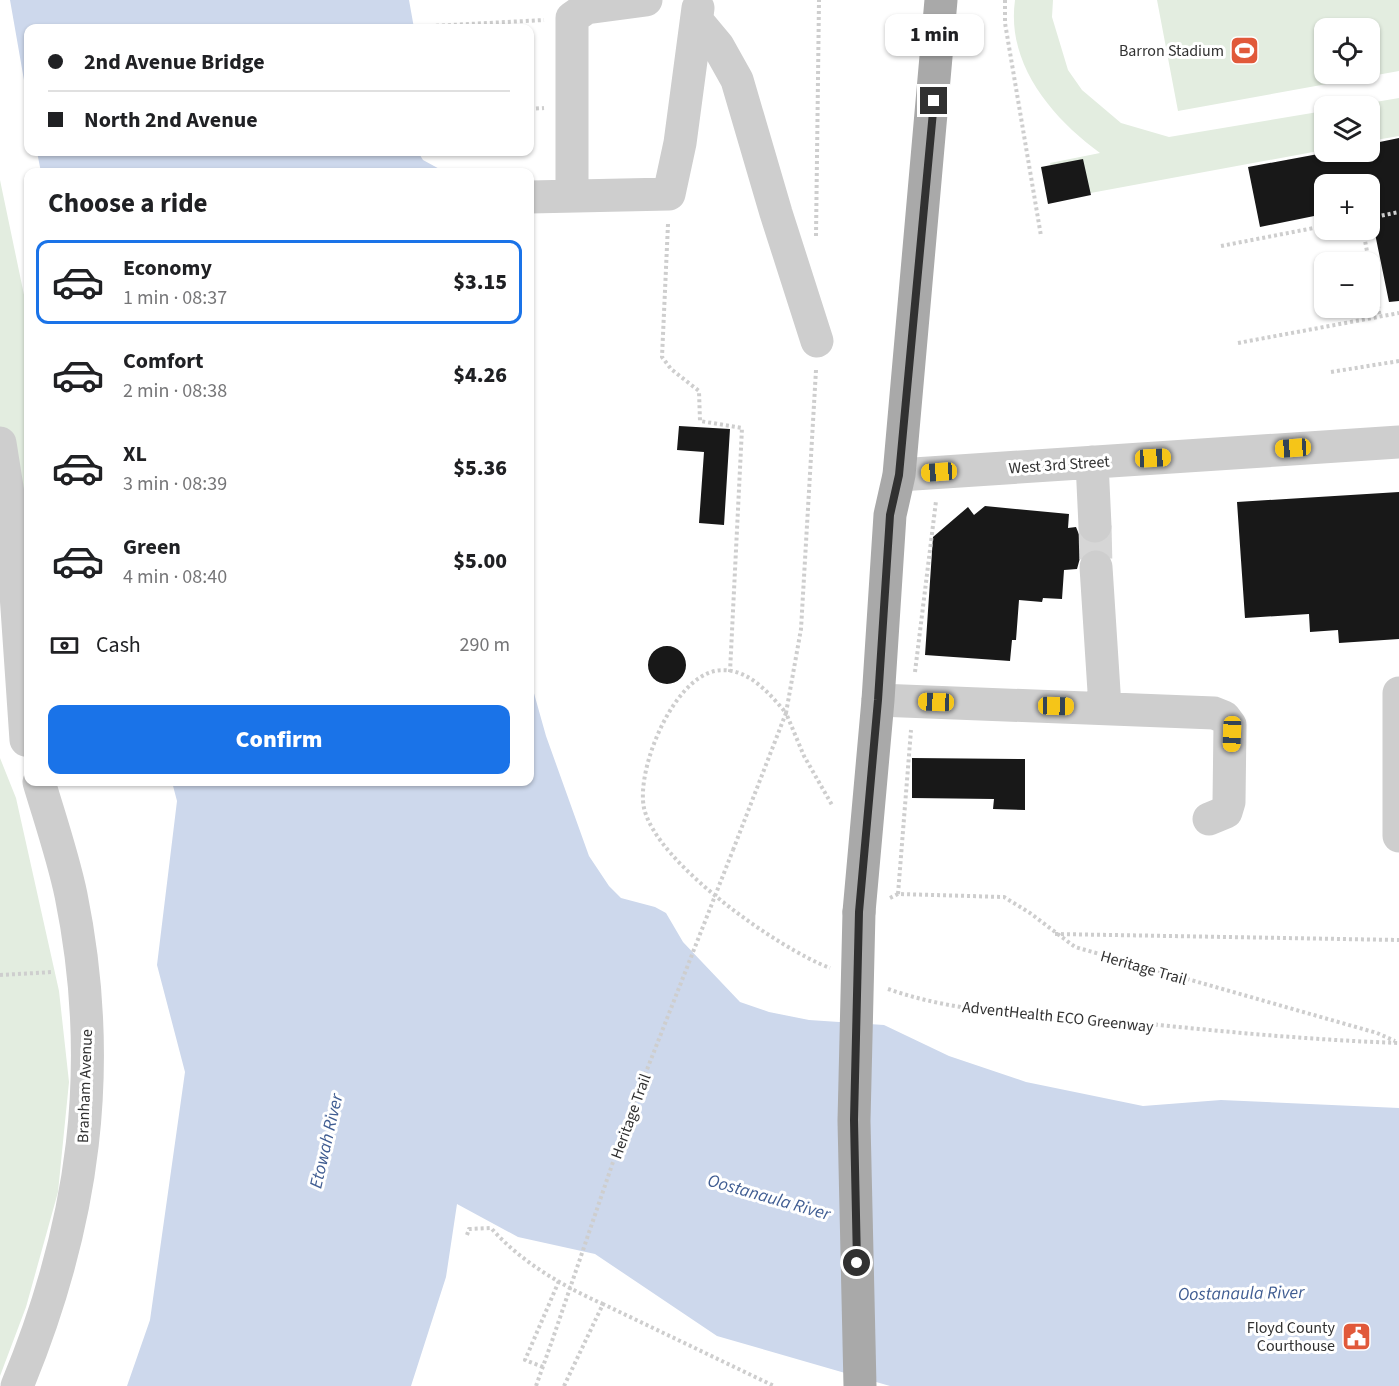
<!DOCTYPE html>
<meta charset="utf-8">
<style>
body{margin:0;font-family:"Source Sans 3",sans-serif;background:#f2f2f2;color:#202124;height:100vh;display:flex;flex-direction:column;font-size:22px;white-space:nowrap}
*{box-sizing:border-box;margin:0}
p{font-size:20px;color:#757577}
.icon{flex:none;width:33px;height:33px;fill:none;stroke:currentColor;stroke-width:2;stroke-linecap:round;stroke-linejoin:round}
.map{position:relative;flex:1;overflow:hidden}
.side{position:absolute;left:24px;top:168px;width:510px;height:618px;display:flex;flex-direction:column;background:#fff;border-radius:12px;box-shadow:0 2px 4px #0004}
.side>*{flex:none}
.hud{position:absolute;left:24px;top:24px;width:510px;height:132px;border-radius:12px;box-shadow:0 2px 4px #0004;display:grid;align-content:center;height:132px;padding:0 24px;background:#fff}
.fabs{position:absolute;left:1314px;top:18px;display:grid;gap:12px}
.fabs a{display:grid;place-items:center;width:66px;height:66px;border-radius:12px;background:#fff;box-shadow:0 2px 4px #0004;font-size:30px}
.end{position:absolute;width:27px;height:27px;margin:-14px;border:8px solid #313131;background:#fff;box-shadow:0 0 0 3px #fff}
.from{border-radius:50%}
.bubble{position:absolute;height:42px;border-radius:12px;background:#fff;box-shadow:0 2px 4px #0004;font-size:20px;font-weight:800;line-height:42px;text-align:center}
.car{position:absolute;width:18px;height:36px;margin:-18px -9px;border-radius:8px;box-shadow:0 0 4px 2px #0007;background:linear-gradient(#f5c518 24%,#345 0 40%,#f5c518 0 76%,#345 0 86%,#f5c518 0)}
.hud b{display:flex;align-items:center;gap:21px;height:57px;font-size:22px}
.hud b+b{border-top:2px solid #e0e0e0}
.hud i{width:15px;height:15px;background:#202124}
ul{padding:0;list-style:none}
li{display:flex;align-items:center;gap:18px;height:84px;margin:0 12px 9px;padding:0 12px;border:3px solid transparent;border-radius:12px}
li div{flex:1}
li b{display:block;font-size:22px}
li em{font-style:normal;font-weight:800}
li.selected{border-color:#1a73e8}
li>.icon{width:54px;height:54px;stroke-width:1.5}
h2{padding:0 24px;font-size:27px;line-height:72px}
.pay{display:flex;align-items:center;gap:15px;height:66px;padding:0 24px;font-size:22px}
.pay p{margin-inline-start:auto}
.action{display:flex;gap:12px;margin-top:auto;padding:12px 24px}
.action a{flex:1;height:69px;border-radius:12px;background:#1a73e8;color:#fff;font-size:24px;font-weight:800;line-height:69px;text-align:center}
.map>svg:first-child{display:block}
.green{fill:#e3ede0;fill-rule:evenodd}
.water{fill:#cdd8ec}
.building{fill:#181818}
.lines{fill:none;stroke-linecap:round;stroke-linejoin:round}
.minor-tunnel{stroke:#d6d6d6;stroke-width:33;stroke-dasharray:33 16;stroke-linecap:butt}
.path{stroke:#cecece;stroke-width:4;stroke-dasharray:3 3;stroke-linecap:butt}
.minor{stroke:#cecece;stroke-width:33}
.major{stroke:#a9a9a9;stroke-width:33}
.path-bridge{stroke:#cecece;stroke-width:4;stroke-dasharray:3 3;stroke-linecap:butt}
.major-bridge{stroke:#a9a9a9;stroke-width:33}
.route{stroke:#313131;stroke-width:8}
.labels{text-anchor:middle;stroke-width:6;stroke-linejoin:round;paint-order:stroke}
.poi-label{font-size:16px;fill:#313131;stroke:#fff;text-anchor:end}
.street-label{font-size:16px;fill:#313131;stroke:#fff}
.water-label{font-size:18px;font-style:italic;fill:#405d92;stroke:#fff}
</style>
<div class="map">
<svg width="1399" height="1386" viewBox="0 0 1399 1386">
<rect width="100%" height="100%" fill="#fff"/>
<path class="green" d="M1015,0H1053L1052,17L1068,70L1082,90L1121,123L1169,137L1324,111V150L1058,199L1050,163L1100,153C1052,118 1006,64 1015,0Z
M1157,0H1399V71L1178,111ZM1324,28H1370V74H1324Z
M1399,98V136L1370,141V106H1352Z
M0,180L28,314V552L0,542Z
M0,758L16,798L59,991L69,1082L58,1192L26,1307L0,1376Z"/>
<path class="water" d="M10,0H409L414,28H28V103Z
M37,152H418L423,160L445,172H41Z
M530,679L546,736L589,856L609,886L621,898L655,907L666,913L683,942L740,1002L769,1012L809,1020L884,1025L949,1056L1026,1082L1143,1106L1221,1100L1399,1108V1386H890L717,1336L595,1254L518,1237L457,1204L446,1277L411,1386H127L150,1320L185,1072L157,965L177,801L172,782H530Z"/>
<path class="building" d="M1399,138V301L1389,302L1372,219L1370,220V184H1324V214L1260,227L1248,167L1329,152H1370V144Z
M1083,159L1091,195L1048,204L1041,167Z
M679,426L730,429L724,525L699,523L704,452L677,450Z
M1399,492V639L1339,643L1338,630L1310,632L1309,614L1245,618L1237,502Z
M985,506L1069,514L1068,528L1076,527L1080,537L1087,543L1096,545L1106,541L1107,552L1095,548L1086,551L1080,558L1077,569L1064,570L1062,599L1043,598L1042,602L1019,600L1016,640H1012L1010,661L925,655L933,537L968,507L974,515Z
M648 665a19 19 0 1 1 38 0a19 19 0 1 1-38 0Z
M912,758L1025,759V810L993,809L994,799L912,798Z"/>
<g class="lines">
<path class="minor-tunnel" d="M1095,526L1096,567"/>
<path class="path" d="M1005,0V23L1041,236
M394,28L544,20
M530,109L544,108
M1370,218L1399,212
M668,224L662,357L671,369L699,391L700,421L742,428L730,672
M1363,230L1369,262
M816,236L819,0
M1221,246L1324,226
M1370,264L1380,317
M1238,343L1399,313
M816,370L801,629L786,713L804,756L832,805
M1331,372L1399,361
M915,672L936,501
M733,850L786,713C769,693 746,665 715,671C672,680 636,770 644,808C656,863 779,949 830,968
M898,894L911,730
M890,898L898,894L1004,897L1030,913L1075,947L1377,1033L1395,1041
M1055,934L1399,940
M0,975L53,972
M888,989C968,1017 1055,1015 1140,1023C1226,1032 1312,1040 1399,1043
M467,1235L469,1229L491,1228C520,1261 562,1286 603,1304
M543,1367L525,1360L559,1281
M536,1386L552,1341
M564,1386L603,1304L774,1386"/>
<path class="minor" d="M698,22L718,46L737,80L776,213L817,341
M572,196V18L586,8L646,0
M530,197L669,194L680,143L698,8
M0,443L10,506L26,740
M1092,462L1095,526
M899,475L1399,442
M1096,567L1105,707
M878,700L1214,713L1224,717L1230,725L1229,802L1226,812L1209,819
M1399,836V693
M17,1386C84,1225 106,1067 71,895C63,857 50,819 39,782"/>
<path class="major" d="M859,912L878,700L890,515L899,475L941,0"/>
<path class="path-bridge" d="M552,1341L628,1118L733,850"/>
<path class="major-bridge" d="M859,912L854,1121L860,1386"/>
</g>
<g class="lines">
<path class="route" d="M857,1263L854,1120L859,912L878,700L890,515L899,475L934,101"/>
</g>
<defs>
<symbol id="stadium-square" viewBox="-11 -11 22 22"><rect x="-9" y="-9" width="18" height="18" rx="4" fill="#e1593a" stroke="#fff"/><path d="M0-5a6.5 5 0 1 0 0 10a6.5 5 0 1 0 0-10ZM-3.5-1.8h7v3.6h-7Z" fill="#fff"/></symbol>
<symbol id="civic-square" viewBox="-11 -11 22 22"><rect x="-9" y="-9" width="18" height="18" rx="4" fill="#e1593a" stroke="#fff"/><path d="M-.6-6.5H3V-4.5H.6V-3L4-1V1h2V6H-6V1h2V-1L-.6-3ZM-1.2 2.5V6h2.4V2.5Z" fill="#fff"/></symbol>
</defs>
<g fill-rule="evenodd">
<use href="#stadium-square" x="1228" y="34" width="33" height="33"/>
<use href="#civic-square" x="1340" y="1320" width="33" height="33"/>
</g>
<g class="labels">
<g class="poi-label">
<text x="1224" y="56">Barron Stadium</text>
<text x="1335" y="1333">Floyd County<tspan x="1335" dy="18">Courthouse</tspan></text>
</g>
<g class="street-label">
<text transform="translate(1059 464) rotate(-4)" y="6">West 3rd Street</text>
<text transform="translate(1144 967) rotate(16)" y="6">Heritage Trail</text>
<text transform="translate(1058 1016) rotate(6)" y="6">AdventHealth ECO Greenway</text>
<text transform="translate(84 1086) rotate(-88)" y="6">Branham Avenue</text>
<text transform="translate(630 1116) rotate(-70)" y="6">Heritage Trail</text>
</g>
<g class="water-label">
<text transform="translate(326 1141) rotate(-77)" y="6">Etowah River</text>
<text transform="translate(769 1197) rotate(16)" y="6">Oostanaula River</text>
<text transform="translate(1241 1293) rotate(-1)" y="6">Oostanaula River</text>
</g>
</g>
</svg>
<div class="fabs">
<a><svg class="icon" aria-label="locate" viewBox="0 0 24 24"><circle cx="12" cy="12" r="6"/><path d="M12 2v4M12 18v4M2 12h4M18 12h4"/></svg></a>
<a><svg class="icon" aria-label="layers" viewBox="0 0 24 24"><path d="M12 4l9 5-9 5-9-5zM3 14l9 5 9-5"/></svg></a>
<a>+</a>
<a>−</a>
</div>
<i class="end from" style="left:857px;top:1263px"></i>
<i class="end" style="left:934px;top:101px"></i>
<div class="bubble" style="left:885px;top:14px;width:99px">1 min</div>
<i class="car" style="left:1293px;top:448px;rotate:266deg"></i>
<i class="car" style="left:1153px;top:458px;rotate:87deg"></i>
<i class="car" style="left:939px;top:472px;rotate:266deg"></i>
<i class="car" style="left:936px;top:702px;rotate:272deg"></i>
<i class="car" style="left:1056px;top:706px;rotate:91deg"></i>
<i class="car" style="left:1232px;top:734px;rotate:182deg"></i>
<div class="hud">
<b><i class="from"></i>2nd Avenue Bridge</b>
<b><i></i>North 2nd Avenue</b>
</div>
<section class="side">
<h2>Choose a ride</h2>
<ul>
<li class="selected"><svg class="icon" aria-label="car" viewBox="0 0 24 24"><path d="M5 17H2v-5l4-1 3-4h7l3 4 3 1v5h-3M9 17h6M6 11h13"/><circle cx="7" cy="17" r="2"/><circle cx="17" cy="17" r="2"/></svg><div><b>Economy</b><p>1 min · 08:37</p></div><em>$3.15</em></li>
<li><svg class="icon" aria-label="car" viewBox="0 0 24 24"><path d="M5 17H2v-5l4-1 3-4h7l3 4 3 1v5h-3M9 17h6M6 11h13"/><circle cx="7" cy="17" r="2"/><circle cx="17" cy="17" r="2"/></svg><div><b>Comfort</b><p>2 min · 08:38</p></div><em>$4.26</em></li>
<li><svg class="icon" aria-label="car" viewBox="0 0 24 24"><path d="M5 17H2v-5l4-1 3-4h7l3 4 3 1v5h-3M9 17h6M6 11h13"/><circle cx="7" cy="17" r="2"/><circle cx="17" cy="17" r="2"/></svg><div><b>XL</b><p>3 min · 08:39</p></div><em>$5.36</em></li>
<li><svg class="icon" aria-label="car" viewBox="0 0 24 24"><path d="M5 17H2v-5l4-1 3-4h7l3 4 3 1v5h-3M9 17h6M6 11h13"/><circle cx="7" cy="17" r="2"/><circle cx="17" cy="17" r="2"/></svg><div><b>Green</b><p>4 min · 08:40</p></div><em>$5.00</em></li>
</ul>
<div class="pay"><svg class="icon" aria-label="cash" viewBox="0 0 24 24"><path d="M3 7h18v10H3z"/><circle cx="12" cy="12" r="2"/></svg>Cash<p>290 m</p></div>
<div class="action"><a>Confirm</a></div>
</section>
</div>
